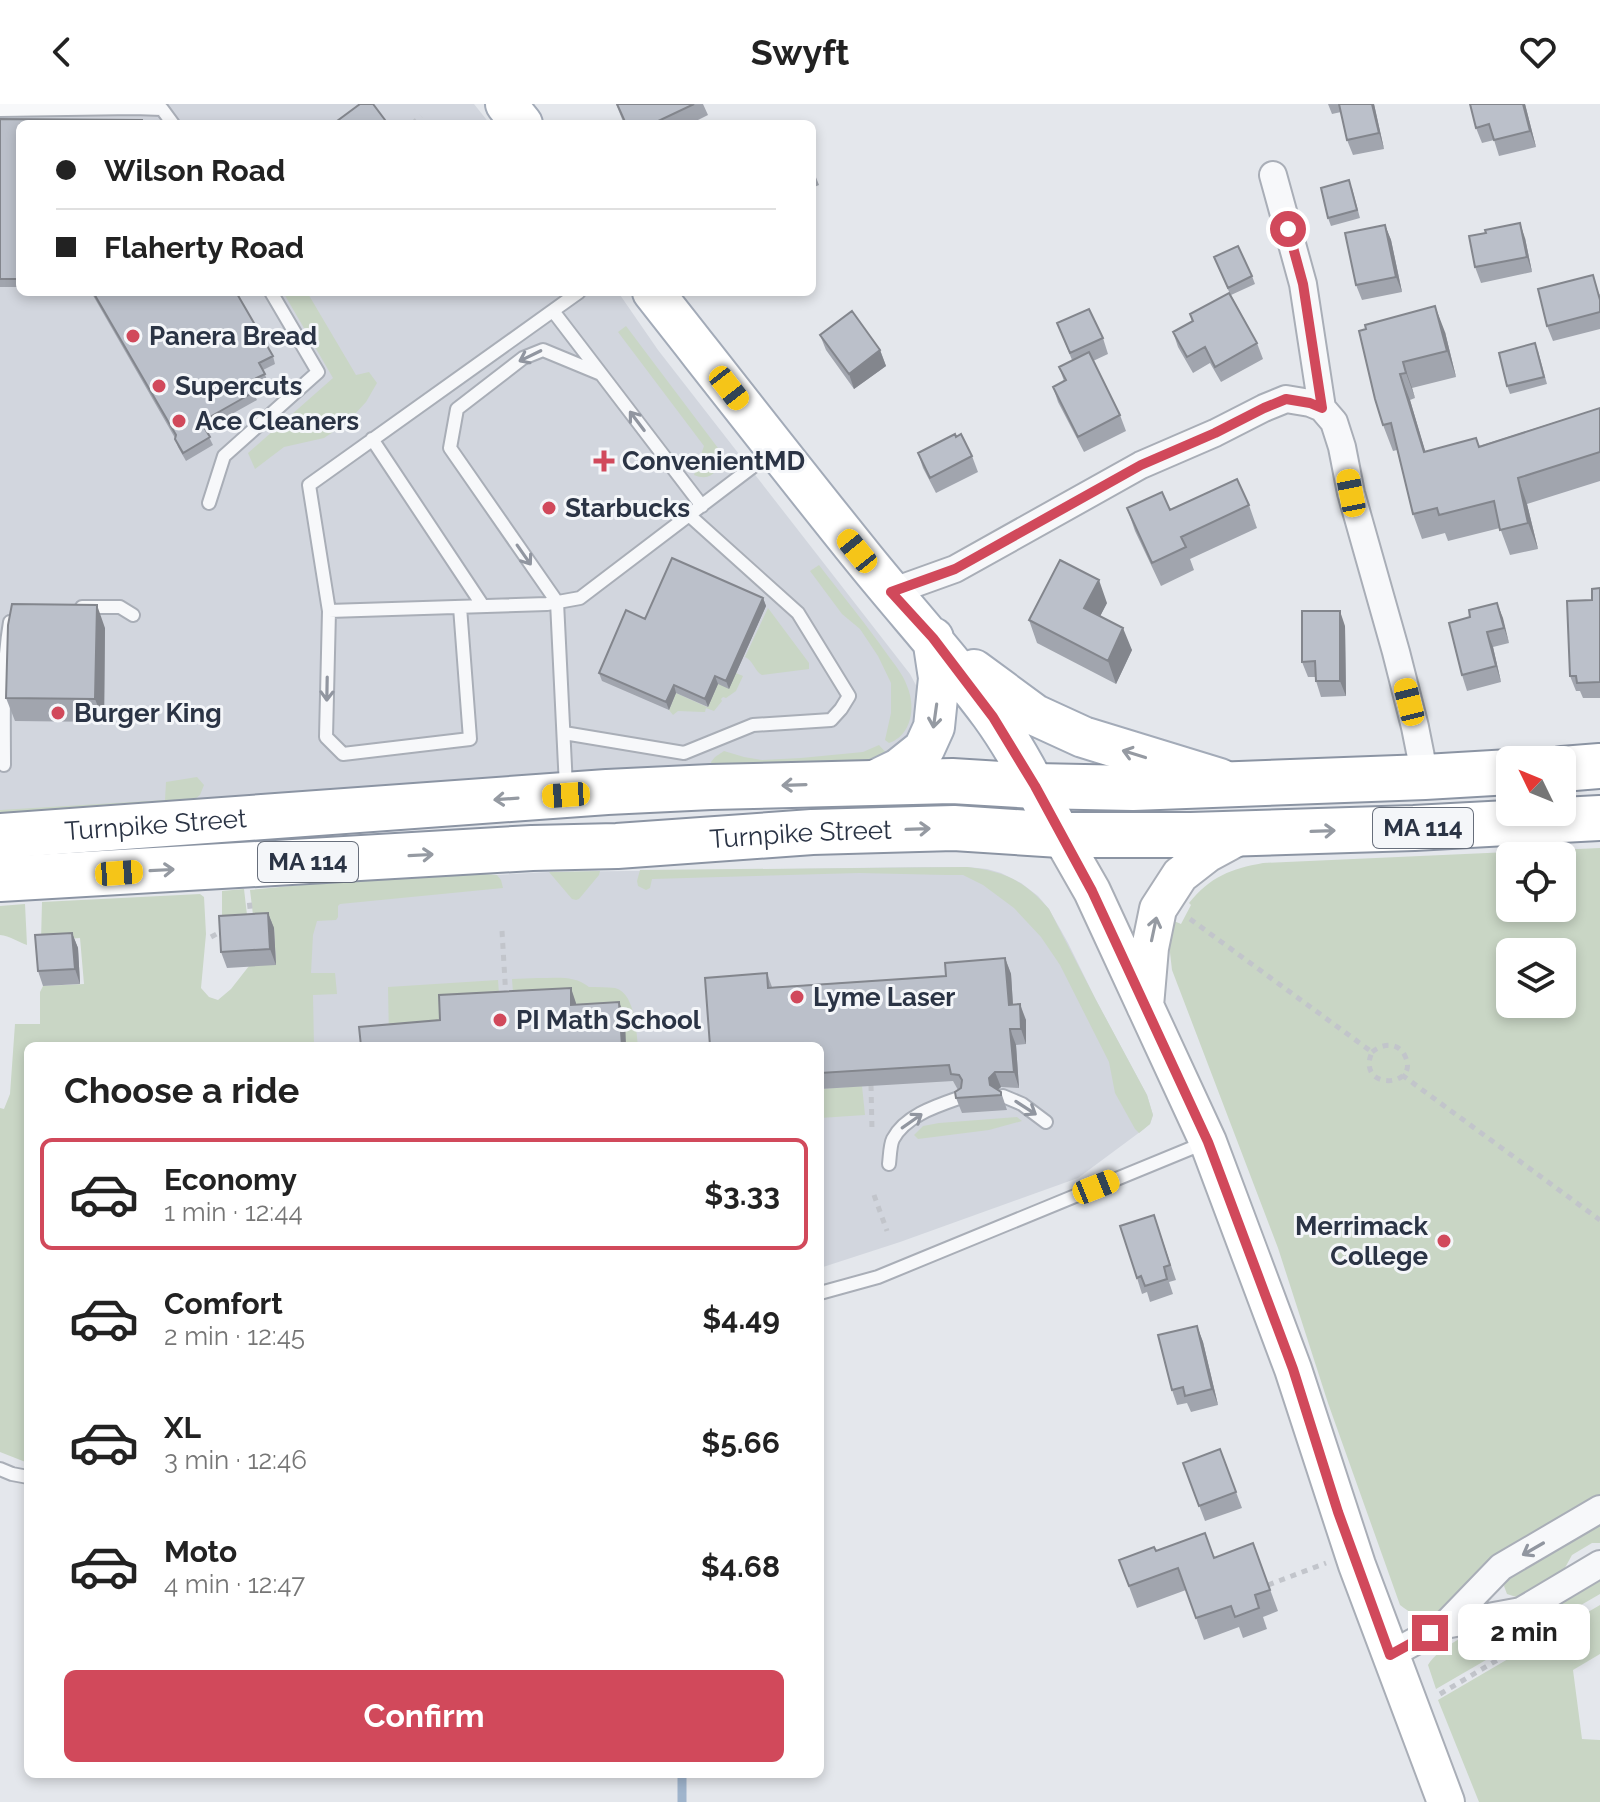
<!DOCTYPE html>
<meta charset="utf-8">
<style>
body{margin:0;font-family:Raleway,sans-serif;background:#f6f6f6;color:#222;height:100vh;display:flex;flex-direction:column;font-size:30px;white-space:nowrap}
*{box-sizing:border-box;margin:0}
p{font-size:26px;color:#767676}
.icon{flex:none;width:44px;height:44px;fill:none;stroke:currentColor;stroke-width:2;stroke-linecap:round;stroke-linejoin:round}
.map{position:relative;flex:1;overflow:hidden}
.drawer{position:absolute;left:24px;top:938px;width:800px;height:736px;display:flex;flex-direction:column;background:#fff;border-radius:12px;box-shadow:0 4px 12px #0003}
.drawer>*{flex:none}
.banner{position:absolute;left:16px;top:16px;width:800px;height:176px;border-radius:12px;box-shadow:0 4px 12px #0003;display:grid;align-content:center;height:176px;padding:0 40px;background:#fff}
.needle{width:52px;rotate:313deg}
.controls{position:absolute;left:1496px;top:642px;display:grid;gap:16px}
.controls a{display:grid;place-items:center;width:80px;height:80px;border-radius:12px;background:#fff;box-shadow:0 4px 12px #0003;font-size:40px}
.end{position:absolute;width:36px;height:36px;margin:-18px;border:10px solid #d1495b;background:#fff;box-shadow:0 0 0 4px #fff}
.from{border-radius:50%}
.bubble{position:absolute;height:56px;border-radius:12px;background:#fff;box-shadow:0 4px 12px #0003;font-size:26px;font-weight:700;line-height:56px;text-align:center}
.car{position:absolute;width:24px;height:48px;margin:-24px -12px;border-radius:10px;box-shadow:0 0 6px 2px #0007;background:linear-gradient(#f5c518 24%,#345 0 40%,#f5c518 0 76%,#345 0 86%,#f5c518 0)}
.banner b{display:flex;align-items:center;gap:28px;height:76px;font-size:30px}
.banner b+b{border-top:2px solid #e0e0e0}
.banner i{width:20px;height:20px;background:#222}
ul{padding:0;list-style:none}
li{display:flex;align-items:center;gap:24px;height:112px;margin:0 16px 12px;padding:0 24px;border:4px solid transparent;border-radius:12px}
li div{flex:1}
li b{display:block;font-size:30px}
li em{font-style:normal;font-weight:700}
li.active{border-color:#d1495b}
li>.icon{width:72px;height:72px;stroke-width:1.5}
h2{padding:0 40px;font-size:36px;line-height:96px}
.primary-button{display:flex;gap:16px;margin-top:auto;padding:16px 40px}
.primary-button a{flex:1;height:92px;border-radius:12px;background:#d1495b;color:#fff;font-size:32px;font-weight:700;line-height:92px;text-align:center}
header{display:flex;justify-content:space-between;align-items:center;height:104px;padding:0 40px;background:#fff;font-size:36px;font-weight:700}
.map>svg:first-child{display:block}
.built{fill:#d2d6de}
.green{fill:#c9d6c5;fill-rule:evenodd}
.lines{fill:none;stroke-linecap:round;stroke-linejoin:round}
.stream{stroke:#9fb4cc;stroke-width:9}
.lane-casing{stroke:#a9aeb7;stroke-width:16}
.street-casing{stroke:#a9aeb7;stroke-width:30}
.secondary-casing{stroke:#a9aeb7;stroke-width:40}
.primary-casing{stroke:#a3abb8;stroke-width:44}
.highway-casing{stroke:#8b94a3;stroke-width:48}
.path{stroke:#c2c5cb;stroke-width:5;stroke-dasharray:6 6;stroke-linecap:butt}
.lane{stroke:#f7f8fa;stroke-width:12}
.street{stroke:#f7f8fa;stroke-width:26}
.secondary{stroke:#fff;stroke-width:36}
.primary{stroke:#fff;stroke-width:40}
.highway{stroke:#fff;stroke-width:44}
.wall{fill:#a1a5ae}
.shaded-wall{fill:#83868d}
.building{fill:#bbc0ca;stroke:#83868d;stroke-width:2}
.oneway{stroke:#9196a0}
.oneway2{stroke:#959aa2}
.route{stroke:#d1495b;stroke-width:10}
.poi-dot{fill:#d1495b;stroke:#f4f6f9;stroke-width:3}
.labels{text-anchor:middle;stroke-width:6;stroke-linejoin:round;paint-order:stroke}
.shield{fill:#f4f6f9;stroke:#676e7b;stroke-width:2}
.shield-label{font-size:24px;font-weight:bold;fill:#2b3445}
.poi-label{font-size:26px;font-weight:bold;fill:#2b3445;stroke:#f4f6f9;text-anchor:start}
.street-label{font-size:26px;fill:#2b3445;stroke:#f4f6f9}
</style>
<header><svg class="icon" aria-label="back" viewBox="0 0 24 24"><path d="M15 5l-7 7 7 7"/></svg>Swyft<svg class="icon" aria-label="heart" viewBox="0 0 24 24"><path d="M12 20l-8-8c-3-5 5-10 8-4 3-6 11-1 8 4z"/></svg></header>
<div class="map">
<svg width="1600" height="1698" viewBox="0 0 1600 1698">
<rect width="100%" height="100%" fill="#e4e7ec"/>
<path class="built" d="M0,0H474L490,20H20V188H618L658,246L910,570L918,585L920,595L919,614L910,634L889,652L0,714Z
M923,763H967L987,765L1001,769L1021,779L1038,792L1049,805L1068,839L1096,896L1147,991L1153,1011L1150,1020L1144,1025L1078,1074L900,1138L820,1164V942H301L300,818L333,778L458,771H497L549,768Z"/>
<path class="green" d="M283,188H307L356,271L369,268L377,279L366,298L355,310L342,311L336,326L324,334L284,343L255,365L248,349L333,274Z
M626,222L724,352C718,367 711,378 694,371L704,342L618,228Z
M819,461C842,491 866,520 887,550C894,560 903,570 907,582C916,602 912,631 889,639L885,636L891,609V579L878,552L860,525L842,510L810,467Z
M768,504L809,559V565L762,571C754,567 754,557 745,553Z
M736,569L743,572L736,587L726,594L723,593L721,595L722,597L714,607L706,604L705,608H703L678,607L673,611L669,606L676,589L707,603L718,580Z
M879,641L889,652L870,658L712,664L711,658L715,653L724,647L744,653L762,656L801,654L863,648Z
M197,673L204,681L200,691L191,698L0,714V706L165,696L166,678Z
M1600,744V1394L1482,1463C1472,1470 1472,1480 1465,1490C1454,1503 1427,1515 1411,1509C1410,1508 1401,1502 1400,1501L1328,1299L1278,1144L1172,866L1169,840L1174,817L1181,820L1191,801L1189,799C1211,772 1231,765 1263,759ZM1510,752H1562V804H1510ZM1510,848H1562V900H1510Z
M967,763C1004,767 1025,777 1049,805L1096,896L1147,991L1153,1011L1150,1020L1139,1029L1135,1025L1115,989L1109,958L1060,861L1041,833L1014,804L983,781L963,771H946L859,769L652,775L650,784L646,786L638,782L637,777L640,766Z
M600,767L599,771L579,795L576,796L572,795L549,768Z
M483,770L497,771L501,776L503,784L340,800L338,802V813L336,816L317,817L313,831L311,869H335L337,890L313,891L314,942H28V1359L0,1348V1004L4,1005L10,990L15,920H40V888L43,882L84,880L80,834L41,837L42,798L200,790L204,793L206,830L201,884L209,893L218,896L231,885L249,862L276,860L274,824L253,811L250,786L333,778Z
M244,785L247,811L222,824V787Z
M25,800L27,841C18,838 10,832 0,831V802Z
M538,874C555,874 575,871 589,883C597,883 607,883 615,884C635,889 636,926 638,942H626L514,903L512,875Z
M498,876L500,904L446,931L389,936L388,883Z
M862,982L865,1011L820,1014V985Z
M1017,1013L1022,1017L989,1026L918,1035L914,1031L923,1022L939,1019Z
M1600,1416V1439H1592L1572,1451L1561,1471L1519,1494L1507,1490L1504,1482L1509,1470Z
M1600,1472V1490L1436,1585L1428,1561C1444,1531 1564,1487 1600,1472Z
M1600,1501V1550L1573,1566L1582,1635L1600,1636V1698H1479L1438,1596Z"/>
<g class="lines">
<path class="stream" d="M682,1670V1698"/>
<defs>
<path id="lane" d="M0,6L134,4L162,5L173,20
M579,188L309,381L329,507L547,500L580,494L772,348
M553,207L702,402
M372,335L483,502
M209,399L224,352L318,268L271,188
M82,503H120L133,511
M329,507L326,633L343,650L470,635L460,503
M564,629L684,649L753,621L831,616L841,605L849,592L798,509L689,411
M4,661C4,614 2,565 10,518
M566,683L557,498L450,344L457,305L523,254L543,246L601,270
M1003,992L1022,1000L1046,1018
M889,1060C890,1052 890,1041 893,1035C905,1012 936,1002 959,994
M820,1189L878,1173L1204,1039
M0,1365L12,1370L28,1373"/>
<path id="street" d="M1273,71L1303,180L1322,304L1334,318L1342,343L1351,389L1396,548L1415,623L1425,673
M891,488L955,465L1141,361L1215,329L1264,304L1286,295L1310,299L1322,304
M1445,1521L1521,1507L1600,1460
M1390,1551L1445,1521L1501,1463L1600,1405"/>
<path id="secondary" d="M1060,731L1092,787L1208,1038L1293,1265L1357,1461L1446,1698
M1145,902L1150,844L1158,805L1180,771L1207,750L1244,730"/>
<path id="primary" d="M506,0L522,20
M653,188C723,277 793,367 864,455C906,507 951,556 991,610C1018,647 1039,690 1060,731
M974,566L1035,611L1083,633L1220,675
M872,678L899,665L924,645L934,623L939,574L933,534"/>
<g id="highway">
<path d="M1562,665L1600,662"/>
<path id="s1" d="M0,732L607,688L711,683L952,677L1035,682L1133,684L1425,673L1510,668"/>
<path id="s2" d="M0,775L532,744L617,742L812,728L954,724L1060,731H1191L1414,724L1600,714"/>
</g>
</defs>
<use href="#lane" class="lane-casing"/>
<use href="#street" class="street-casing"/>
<use href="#secondary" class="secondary-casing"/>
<use href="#primary" class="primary-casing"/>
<use href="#highway" class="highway-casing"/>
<path class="path" d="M412,20L421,12
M248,815L251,813L249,795
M1190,815L1372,948C1355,987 1421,984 1405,952C1398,938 1383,939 1372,948
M502,827L506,894
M211,833L224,826
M1402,971L1600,1116
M871,981L872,1026
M874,1091L887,1127
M1268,1481L1326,1459
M1440,1590L1531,1536"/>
<use href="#lane" class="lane"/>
<use href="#street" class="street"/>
<use href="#secondary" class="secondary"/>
<use href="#primary" class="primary"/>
<use href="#highway" class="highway"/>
</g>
<path class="wall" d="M616,0H703L708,11L690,20H624Z
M1328,0H1374L1384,45L1353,51L1347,36L1341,8L1332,10Z
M1525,0L1536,43L1499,52L1494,36L1482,39L1476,24Z
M0,15L142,16L144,20H20V183H0Z
M812,63L819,81L812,84Z
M1352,84L1360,114L1331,122L1328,114Z
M1385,121L1391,136L1402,188L1362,196L1356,181Z
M1525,134L1532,168L1481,179L1475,163Z
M1214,153L1252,172L1255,180L1231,191L1257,239L1263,255L1221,278L1210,259L1193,269L1178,243L1173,228L1192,217L1190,210L1230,190Z
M91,188H236L273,252L275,260L263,266L268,278L252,286L257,296L205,325L213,341L186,357L178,343L175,334Z
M1600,190V225L1553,237L1547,222Z
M1057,219L1103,234L1108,250L1093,257L1120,311L1126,327L1084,348L1058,298L1053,283L1064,277L1059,263L1072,256Z
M1359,227L1445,228L1456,273L1412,284L1415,294L1410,296L1425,347L1479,342L1600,304V377L1527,400L1538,445L1510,451L1500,424L1448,437L1445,429L1422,435L1413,410L1397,346L1393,347L1383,321Z
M820,231L880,246L886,262L854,285L826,246Z
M1538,247L1547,280L1510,290L1507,282Z
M918,349L972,352L978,368L936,389L923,364Z
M1249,401L1257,424L1190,455L1194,466L1161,482L1135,427L1127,404L1170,406Z
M1600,484V594H1583L1580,587H1576L1570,572L1592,496Z
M763,494L766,502L729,585L718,580L708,603L676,589L669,606L602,577L599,569L645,515Z
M1107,499L1100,512L1132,546L1116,580L1037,539L1029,516Z
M1497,499L1509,539L1493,543L1501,578L1467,587L1462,571L1470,513Z
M1345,522L1346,592L1321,593L1316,577V573H1308L1302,558Z
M105,524L104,618L15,617L6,594Z
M268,809L274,824L276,861L227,864L221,848Z
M72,829L78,844L80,880L43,882L38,867Z
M1005,854L1011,870L1013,901L1026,916V940L1016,941L1019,984L1001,983L998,986L1001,988L1007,1006L962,1009L956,994L958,986L953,977L820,985V942H710L767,869L772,883L946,872Z
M1154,1111L1176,1176L1169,1178L1173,1190L1150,1198L1147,1188L1142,1190L1137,1174Z
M1197,1222L1203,1238L1218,1301L1191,1308L1187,1299L1177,1301L1172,1286Z
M1220,1345L1242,1404L1205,1417L1183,1359Z
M1253,1439L1278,1507L1263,1513L1267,1525L1243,1534L1239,1523L1204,1536L1186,1486L1137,1504L1119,1456L1156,1447L1214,1454Z"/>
<path class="shaded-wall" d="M1372,0H1374L1384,45L1379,29Z
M1523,0H1525L1536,43L1530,27Z
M1520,119L1525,134L1532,168L1527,153Z
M1385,121L1391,136L1402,188L1396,173Z
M1435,202L1445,228L1456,273L1447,247Z
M880,246L886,262L854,285L849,270Z
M1403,258L1412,284L1415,294L1406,269Z
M1400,270L1410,296L1433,373L1424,348Z
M1518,374L1527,400L1538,445L1528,419Z
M1099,476L1107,499L1093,526L1084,504Z
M763,494L766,502L729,585L726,577Z
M1497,499L1503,514L1509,539L1504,524Z
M97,501L105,524L104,618L95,595Z
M1340,507L1345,522L1346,592L1340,577Z
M1123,524L1132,546L1116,580L1108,557Z
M1487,528L1493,543L1501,578L1496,562Z
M715,572L718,580L708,603L705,595Z
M674,581L676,589L669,606L666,598Z
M268,809L274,824L276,861L270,845Z
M72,829L78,844L80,880L75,865Z
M1005,854L1011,870L1014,917L1009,901Z
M571,884L576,899L577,916L571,901Z
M619,898L625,913L626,942H622Z
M1020,900L1026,916V940L1021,925Z
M1010,925L1016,941L1019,984L1014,968Z
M995,968L1001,983L994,989L990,981L989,974Z
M1197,1222L1203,1238L1218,1301L1212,1285Z"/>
<path class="building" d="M360,0H373L388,20H333Z
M617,0H694L652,20H626Z
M1339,0H1372L1379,29L1347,36Z
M1470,0H1523L1530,27L1494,36L1489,20L1476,24Z
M0,15L142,16V20H20V175H0Z
M1349,76L1357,106L1328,114L1321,84Z
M1520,119L1527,153L1475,163L1469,132L1486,129L1485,126Z
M1385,121L1396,173L1356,181L1345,129Z
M1238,142L1252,172L1228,184L1214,153Z
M1593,171L1600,196V208L1547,222L1538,185Z
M93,188H236L273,252L259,259L265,270L248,278L254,288L201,318L210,333L183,349L175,335L176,331Z
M1229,189L1257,239L1215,263L1205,243L1187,253L1173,228L1193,217L1190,210Z
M1435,202L1447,247L1403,258L1406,269L1400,270L1424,348L1476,334L1479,343L1600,304V348L1518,374L1528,419L1500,426L1494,397L1439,411L1437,404L1413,410L1391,319L1383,321L1375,295L1359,227L1366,225L1365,221Z
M1089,205L1103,234L1070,249L1057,219Z
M852,207L880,246L849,270L820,231Z
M1535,239L1544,273L1507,282L1499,249Z
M1089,248L1120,311L1078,333L1053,283L1066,276L1059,263Z
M955,330L956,333L961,330L972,352L930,374L918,349Z
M1237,375L1249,401L1181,433L1186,443L1152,459L1127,404L1162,388L1170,406Z
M672,454L763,494L726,577L715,572L705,595L674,581L666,598L599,569L626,506L645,515Z
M1060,456L1099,476L1084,504L1123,524L1108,557L1029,516Z
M1600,484V578L1577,579L1576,572H1570L1567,497L1592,496V485Z
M1497,499L1504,524L1487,528L1496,562L1462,571L1449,519L1470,513L1469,506Z
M12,500L97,501L95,595L6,594L8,521Z
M1302,507H1340V577H1316L1315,557L1302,558Z
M268,809L270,845L221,848L219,812Z
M72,829L75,865L38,867L35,831Z
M1005,854L1009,901L1020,900L1021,925H1010L1014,968H995L989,974L990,981L1001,988V991L956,994L955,988L961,984L962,976L959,971L951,970L949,961L820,969V942H710L705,874L767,869L768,884L946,872L945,859Z
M571,884V901L619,898L622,942H361L359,923L440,916L439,891Z
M1154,1111L1170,1161L1164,1163L1167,1175L1145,1182L1141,1172L1137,1174L1120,1122Z
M1197,1222L1212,1285L1185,1292L1183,1283L1172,1286L1158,1231Z
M1220,1345L1236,1388L1199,1402L1183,1359Z
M1205,1429L1214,1454L1253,1439L1270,1486L1255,1491L1259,1504L1235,1513L1231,1502L1196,1514L1178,1464L1129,1482L1119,1456L1154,1443L1156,1447Z"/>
<defs><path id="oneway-shaft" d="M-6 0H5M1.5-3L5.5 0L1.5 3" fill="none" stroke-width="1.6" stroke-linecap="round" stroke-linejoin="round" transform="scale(2)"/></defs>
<g class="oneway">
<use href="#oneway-shaft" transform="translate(530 252) rotate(154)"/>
<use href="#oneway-shaft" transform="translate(637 317) rotate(-127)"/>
<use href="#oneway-shaft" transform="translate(524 451) rotate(55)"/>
<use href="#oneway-shaft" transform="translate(327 585) rotate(91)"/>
<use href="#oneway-shaft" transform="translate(1026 1004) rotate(33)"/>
<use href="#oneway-shaft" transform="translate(912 1017) rotate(-35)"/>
<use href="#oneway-shaft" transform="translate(1533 1445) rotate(150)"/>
</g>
<g class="oneway2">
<use href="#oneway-shaft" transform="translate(935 612) rotate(98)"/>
<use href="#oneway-shaft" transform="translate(1134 650) rotate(-163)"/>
<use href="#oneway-shaft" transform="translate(794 681) rotate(178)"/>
<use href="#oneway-shaft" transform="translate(506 695) rotate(176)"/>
<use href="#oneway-shaft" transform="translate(918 725) rotate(-2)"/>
<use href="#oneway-shaft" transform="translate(1323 727) rotate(-2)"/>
<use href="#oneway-shaft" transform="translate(421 751) rotate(-3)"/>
<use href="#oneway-shaft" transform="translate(162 766) rotate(-3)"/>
<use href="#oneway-shaft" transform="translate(1154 825) rotate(-78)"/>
</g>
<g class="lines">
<path class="route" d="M1288,125L1303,180L1322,304L1310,299L1286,295L1264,304L1215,329L1141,361L955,465L891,488L933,534L993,613L1035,682L1092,787L1208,1038L1293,1265L1338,1408L1390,1551L1430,1529"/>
</g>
<g class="poi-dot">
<circle cx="133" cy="232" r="8"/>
<circle cx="159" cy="282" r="8"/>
<circle cx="179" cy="317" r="8"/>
<path d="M600 345h8v8h8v8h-8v8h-8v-8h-8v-8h8z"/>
<circle cx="549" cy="404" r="8"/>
<circle cx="58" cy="609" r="8"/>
<circle cx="797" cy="893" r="8"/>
<circle cx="500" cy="916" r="8"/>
<circle cx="1444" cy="1137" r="8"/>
</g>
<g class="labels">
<g class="shield">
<rect x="1373" y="704" width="100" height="40" rx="6"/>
<rect x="258" y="738" width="100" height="40" rx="6"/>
</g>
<g class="shield-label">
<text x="1423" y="732">MA 114</text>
<text x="308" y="766">MA 114</text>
</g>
<g class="poi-label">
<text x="149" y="241">Panera Bread</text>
<text x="175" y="291">Supercuts</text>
<text x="195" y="326">Ace Cleaners</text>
<text x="622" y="366">ConvenientMD</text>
<text x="565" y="413">Starbucks</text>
<text x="74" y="618">Burger King</text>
<text x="813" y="902">Lyme Laser</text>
<text x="516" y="925">PI Math School</text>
<text x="1428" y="1131" text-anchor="end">Merrimack<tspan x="1428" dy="30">College</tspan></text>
</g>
<g class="street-label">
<text dy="9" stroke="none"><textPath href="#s1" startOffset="156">Turnpike Street</textPath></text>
<text dy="9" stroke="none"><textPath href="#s2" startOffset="802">Turnpike Street</textPath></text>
</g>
</g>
</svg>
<div class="controls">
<a><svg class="needle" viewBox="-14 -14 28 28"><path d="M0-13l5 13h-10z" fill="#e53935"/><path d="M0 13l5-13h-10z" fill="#767676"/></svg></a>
<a><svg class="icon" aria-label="locate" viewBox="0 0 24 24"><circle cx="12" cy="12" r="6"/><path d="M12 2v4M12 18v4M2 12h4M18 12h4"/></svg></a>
<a><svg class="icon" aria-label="layers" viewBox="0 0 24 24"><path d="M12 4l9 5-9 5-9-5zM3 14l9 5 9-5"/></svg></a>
</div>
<i class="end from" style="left:1288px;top:125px"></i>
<i class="end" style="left:1430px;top:1529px"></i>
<div class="bubble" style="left:1458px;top:1500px;width:132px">2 min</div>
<i class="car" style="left:729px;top:284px;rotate:142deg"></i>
<i class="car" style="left:1351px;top:389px;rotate:349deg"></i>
<i class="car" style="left:857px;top:447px;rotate:321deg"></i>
<i class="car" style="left:1409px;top:598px;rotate:346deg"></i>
<i class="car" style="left:566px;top:691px;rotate:266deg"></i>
<i class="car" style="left:119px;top:769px;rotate:86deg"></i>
<i class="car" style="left:1096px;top:1083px;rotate:68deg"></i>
<div class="banner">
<b><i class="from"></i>Wilson Road</b>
<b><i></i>Flaherty Road</b>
</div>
<section class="drawer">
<h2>Choose a ride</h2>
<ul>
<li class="active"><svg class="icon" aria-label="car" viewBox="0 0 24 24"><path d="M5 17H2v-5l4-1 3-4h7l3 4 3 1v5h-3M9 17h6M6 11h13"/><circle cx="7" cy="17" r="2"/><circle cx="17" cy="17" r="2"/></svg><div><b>Economy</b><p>1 min · 12:44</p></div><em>$3.33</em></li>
<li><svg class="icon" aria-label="car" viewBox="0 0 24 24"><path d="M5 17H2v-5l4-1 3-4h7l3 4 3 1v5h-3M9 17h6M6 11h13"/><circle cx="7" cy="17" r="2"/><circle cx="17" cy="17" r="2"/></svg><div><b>Comfort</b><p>2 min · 12:45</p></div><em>$4.49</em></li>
<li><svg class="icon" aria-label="car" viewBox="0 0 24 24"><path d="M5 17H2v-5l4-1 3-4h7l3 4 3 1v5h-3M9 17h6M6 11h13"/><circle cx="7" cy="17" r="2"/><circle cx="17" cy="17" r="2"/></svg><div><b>XL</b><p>3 min · 12:46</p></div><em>$5.66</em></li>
<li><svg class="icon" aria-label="car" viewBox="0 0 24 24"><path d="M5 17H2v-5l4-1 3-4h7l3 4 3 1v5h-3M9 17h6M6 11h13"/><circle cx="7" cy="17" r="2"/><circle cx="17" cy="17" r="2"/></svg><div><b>Moto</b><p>4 min · 12:47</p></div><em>$4.68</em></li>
</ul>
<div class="primary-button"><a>Confirm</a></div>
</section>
</div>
